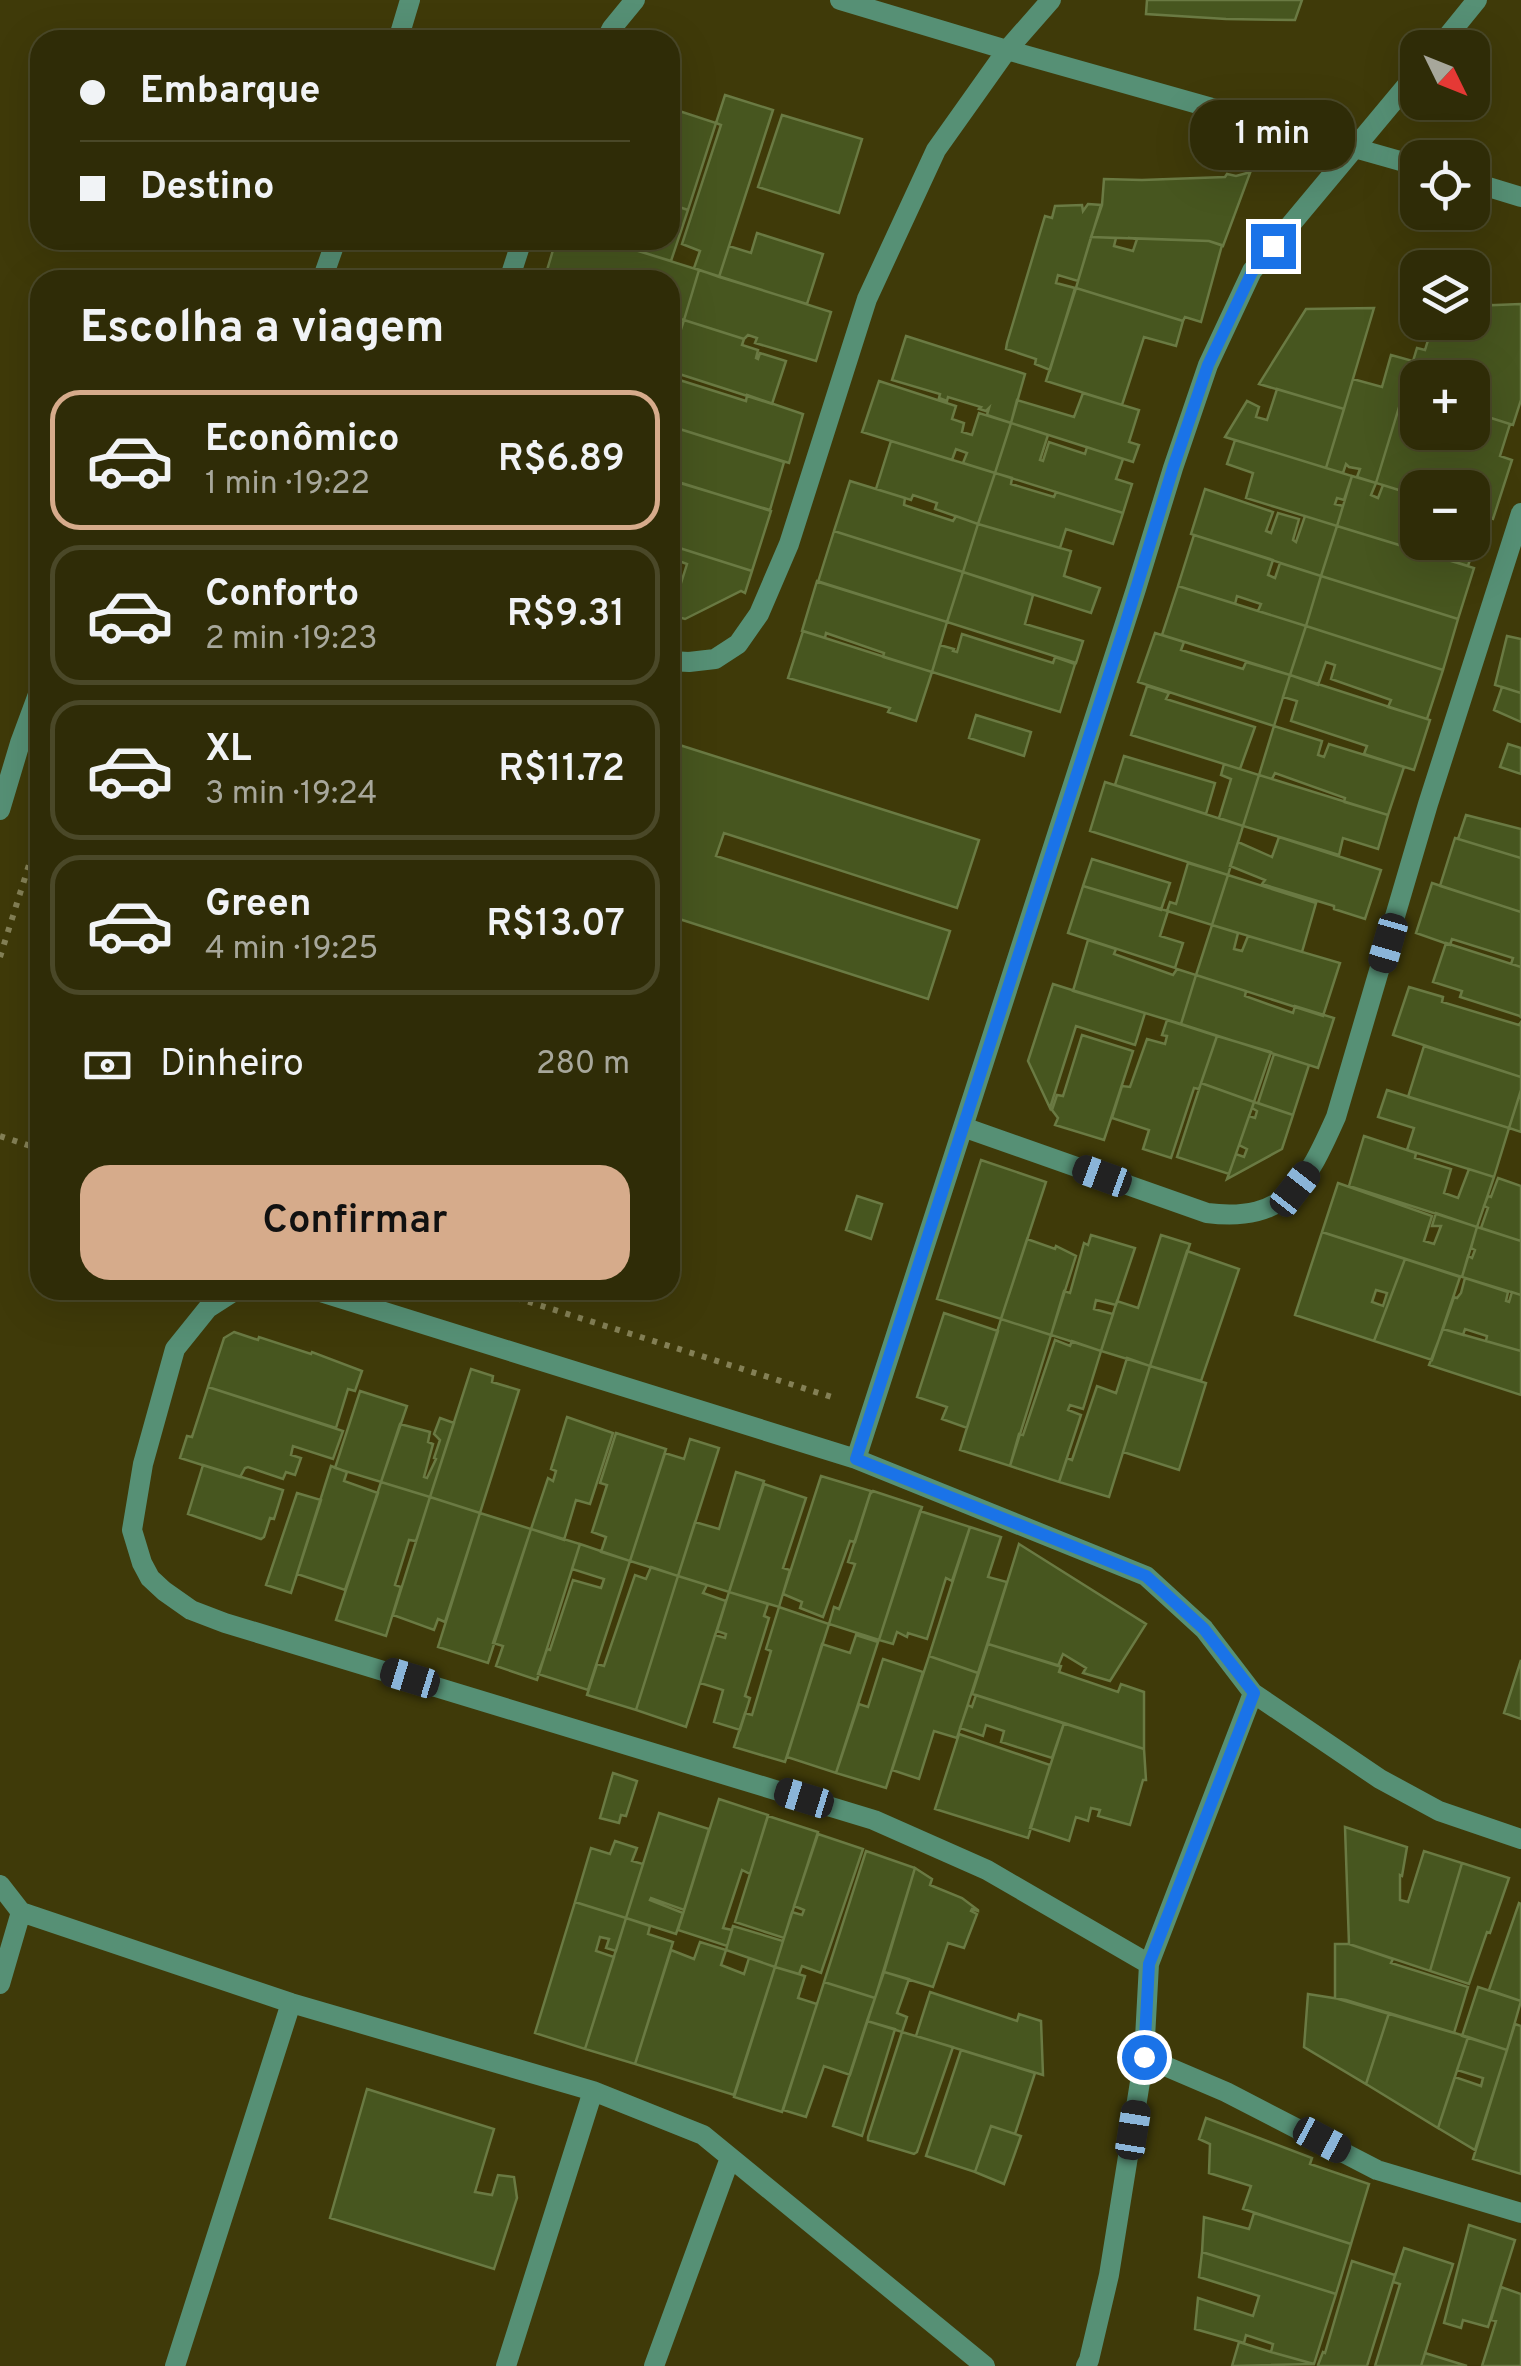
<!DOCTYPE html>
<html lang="pt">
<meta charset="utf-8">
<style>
body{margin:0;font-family:Overpass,sans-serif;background:#3b3815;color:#f1f3f6;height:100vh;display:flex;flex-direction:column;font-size:38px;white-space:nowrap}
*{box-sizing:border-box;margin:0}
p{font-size:32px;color:#a7a79b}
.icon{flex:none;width:55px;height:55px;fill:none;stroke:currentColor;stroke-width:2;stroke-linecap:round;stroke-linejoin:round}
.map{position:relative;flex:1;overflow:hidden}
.panel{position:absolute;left:30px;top:270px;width:650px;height:1030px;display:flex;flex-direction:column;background:#2f2c07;border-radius:30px;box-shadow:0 10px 40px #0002,0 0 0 2px #4a4828}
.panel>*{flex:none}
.hud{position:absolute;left:30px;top:30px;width:650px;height:220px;border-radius:30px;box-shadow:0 10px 40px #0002,0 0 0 2px #4a4828;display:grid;align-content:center;height:220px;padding:0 50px;background:#2f2c07}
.needle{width:65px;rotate:133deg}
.buttons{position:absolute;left:1400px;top:30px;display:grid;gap:20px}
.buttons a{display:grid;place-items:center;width:90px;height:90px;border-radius:20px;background:#2f2c07;box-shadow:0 10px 40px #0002,0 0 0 2px #4a4828;font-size:50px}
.end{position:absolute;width:45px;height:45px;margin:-22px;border:12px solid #1a73e8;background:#fff;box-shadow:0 0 0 5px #fff}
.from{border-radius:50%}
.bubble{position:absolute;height:70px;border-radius:30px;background:#2f2c07;box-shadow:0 10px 40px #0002,0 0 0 2px #4a4828;font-size:32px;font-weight:600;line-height:70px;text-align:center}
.car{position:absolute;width:30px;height:60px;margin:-30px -15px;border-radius:12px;box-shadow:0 0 8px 2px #0007;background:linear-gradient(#222 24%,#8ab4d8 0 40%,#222 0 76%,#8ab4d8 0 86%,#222 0)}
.hud b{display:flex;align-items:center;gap:35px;height:95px;font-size:38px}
.hud b+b{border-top:2px solid #4a4828}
.hud i{width:25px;height:25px;background:#f1f3f6}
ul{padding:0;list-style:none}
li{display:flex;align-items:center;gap:30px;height:140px;margin:0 20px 15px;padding:0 30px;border:5px solid #4a4828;border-radius:30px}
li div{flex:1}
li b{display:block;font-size:38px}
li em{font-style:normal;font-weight:600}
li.on{border-color:#d6ab8b}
li>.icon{width:90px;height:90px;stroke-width:1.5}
h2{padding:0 50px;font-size:45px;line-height:120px}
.pay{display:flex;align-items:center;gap:25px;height:110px;padding:0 50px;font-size:38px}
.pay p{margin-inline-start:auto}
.action{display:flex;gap:20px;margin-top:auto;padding:20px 50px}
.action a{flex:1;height:115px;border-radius:30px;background:#d6ab8b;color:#111;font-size:40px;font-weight:600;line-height:115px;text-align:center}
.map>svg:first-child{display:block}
.building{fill:#47561f;stroke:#6a7a43;stroke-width:2.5;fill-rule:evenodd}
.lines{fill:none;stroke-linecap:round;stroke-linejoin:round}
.path{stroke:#848056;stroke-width:6;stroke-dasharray:5 8;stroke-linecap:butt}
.minor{stroke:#569075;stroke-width:20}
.route{stroke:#1a73e8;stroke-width:12}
</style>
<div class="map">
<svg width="1521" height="2366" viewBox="0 0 1521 2366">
<rect width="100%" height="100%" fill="#3f3a09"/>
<path class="building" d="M1147,0H1302L1295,20L1226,19L1146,14Z
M725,95L773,110L719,277L694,268L700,251L682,244L721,125L716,123Z
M670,108L716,123L688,210L670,204Z
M782,115L862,139L839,213L758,187Z
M1247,173H1250L1223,246L1209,241L1091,237L1102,205L1104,179L1142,180L1225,177L1227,174L1236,176Z
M670,204L688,210L671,261L603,240H670Z
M1088,204L1101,205L1078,281L1058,275L1056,283L1075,288L1050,370L1035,364L1036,359L1006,349L1007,343L1045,216L1052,218L1055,206L1082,205L1083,211Z
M757,233L823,254L807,304L719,277L729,246L751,253Z
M1091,237L1116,238L1114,246L1133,251L1137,239L1128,238L1209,241L1222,245L1201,322L1185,317L1183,321L1076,288Z
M556,240H603L699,270L684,320L670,316V280H554L545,277Z
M699,270L831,312L816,361L755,343L757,338L748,335L744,339L684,320Z
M1472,272H1488L1491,305L1472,306Z
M1076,288L1183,321L1176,346L1144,337L1122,405L1046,381Z
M1521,304V400L1513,425L1472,412V378H1418V395L1404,391L1417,348L1425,350L1432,327L1424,326L1425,322H1472V306Z
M1374,308L1344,409L1259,384L1306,309Z
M670,316L684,320L670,363Z
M684,320L744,339L742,345L758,350L756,358L758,359L760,353L786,361L772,404L670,371V363Z
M906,336L1025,374L1011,423L987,415L989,408L986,411L979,409L981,407L948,397L947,401L939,398L940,394L892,380Z
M1391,355L1413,361L1376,483L1357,477L1360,469L1349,467L1346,464L1343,473L1326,468L1353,379L1382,387Z
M670,377L746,401L747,395L803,414L789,463L670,426Z
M879,381L956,406L952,419L964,423L962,432L972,435L979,413L1011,423L995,473L963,463L967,453L956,449L952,460L862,432Z
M1277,389L1344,409L1326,468L1225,437L1247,401L1259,407L1256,417L1267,420Z
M1404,391L1418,395V422L1408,418L1405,426L1418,430V432H1426L1454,441L1456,434L1451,432H1472V412L1510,424L1500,456L1512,460L1493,519L1472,512V488H1418V496L1376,483Z
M1083,393L1139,410L1129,442L1139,445L1133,462L1011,423L1017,400L1074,417Z
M1011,423L1048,435L1040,460L1043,461L1049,442L1085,454L1087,447L1123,459L1116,479L1132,484L1123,513L995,473Z
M670,426L784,462L770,510L670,480Z
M1235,440L1352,476L1344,500L1337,498L1335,504L1343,506L1337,526L1246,498L1253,473L1227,464Z
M891,441L995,473L978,524L935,509L937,503L913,495L911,500L876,489Z
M995,473L1012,478L1011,484L1054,497L1056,492L1123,513L1113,544L1066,529L1060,548L978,524Z
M1352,476L1376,483L1371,495L1378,498L1383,485L1418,496V542H1472V520L1482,523L1468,566L1337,526Z
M672,480L771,511L752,571L670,545Z
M850,481L905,498L904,505L953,521L956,516L978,524L963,572L834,531Z
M1205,489L1273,512L1266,531L1271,533L1278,513L1299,519L1293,540L1296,542L1305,516L1337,526L1321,576L1191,534Z
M978,524L1071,551L1064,576L1100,588L1091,613L963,572Z
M1337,526L1474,568L1458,619L1321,576Z
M834,531L963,572L947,622L818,582Z
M1194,535L1273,560L1268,575L1275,578L1280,563L1321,576L1306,626L1258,611L1261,604L1237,596L1235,604L1178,586Z
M670,545L752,571L745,593L741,591L685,619L671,615L687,564L674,559L670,569Z
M963,572L1033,595L1025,624L1083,641L1076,663L947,622Z
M1321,576L1458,619L1443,670L1306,626Z
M817,581L947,622L932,672L883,657L884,653L826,633L825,638L802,631Z
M1178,586L1306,626L1290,675L1162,635Z
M1306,626L1443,670L1427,719L1388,707L1391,700L1331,679L1335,665L1326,662L1318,685L1290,675Z
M803,631L932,672L916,721L888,712L890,708L788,678Z
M1155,633L1184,642L1181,650L1243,669L1246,662L1290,675L1274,726L1138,682Z
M962,634L1053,663L1055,657L1075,664L1060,712L932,672L940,645L954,649L953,651L957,652Z
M1507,636L1521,639V693L1495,685Z
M1290,675L1430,720L1414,770L1364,754L1367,746L1291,721L1297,701L1283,697Z
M1147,686L1169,693L1166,699L1255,727L1240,769L1131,735Z
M1502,687L1521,693V722L1494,710Z
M976,715L1031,732L1024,756L969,738Z
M1274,726L1322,741L1318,755L1324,757L1329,744L1404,767L1388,815L1344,802L1345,798L1275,773L1272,779L1259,775Z
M670,742L979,840L957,908L724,833L716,856L950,931L928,999L670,916Z
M1508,744L1521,748V774L1500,767Z
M1124,756L1215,783L1206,814L1115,785Z
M1224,764L1259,775L1243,826L1219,818L1231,779L1221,775Z
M1259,775L1388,815L1378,849L1343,838L1339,855L1243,826Z
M1105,782L1243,826L1228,875L1090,831Z
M1466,815L1521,829V858L1458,839Z
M1279,837L1381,870L1365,919L1334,909V906L1262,884L1265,880L1230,866L1238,842L1272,857Z
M1455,838L1521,858V912L1440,886Z
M1092,859L1170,883L1161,910L1083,886Z
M1188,863L1228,875L1212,925L1167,911L1170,902L1176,904Z
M1228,875L1316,903L1302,952L1212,925Z
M1432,883L1521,912V967L1511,964L1513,958L1452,939L1450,945L1416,933Z
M1083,886L1168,911L1160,936L1183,943L1175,968L1068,933Z
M1212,925L1238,933L1234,949L1242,951L1248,936L1340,963L1323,1016L1196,975Z
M1088,940L1116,949L1114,954L1173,975L1177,969L1196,975L1181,1024L1073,991Z
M1446,943L1521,967V1018L1520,1016L1460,997L1462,991L1433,982Z
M1196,975L1246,991L1245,996L1293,1013L1295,1006L1334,1018L1318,1068L1181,1024Z
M1053,984L1145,1013L1135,1045L1076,1026L1050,1108L1028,1061Z
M1409,987L1443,997L1442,1002L1519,1025L1521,1022V1077L1393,1035Z
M1167,1020L1217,1036L1199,1089L1194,1088L1171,1158L1143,1149L1149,1130L1112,1118L1122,1086L1130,1087L1147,1039L1165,1044L1167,1036L1162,1035Z
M1082,1035L1133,1051L1104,1140L1055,1125L1058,1118L1052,1110L1057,1095L1063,1096Z
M1217,1036L1271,1052L1254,1102L1201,1083Z
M1424,1046L1521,1077V1090L1509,1128L1408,1097Z
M1274,1054L1309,1065L1293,1115L1258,1103Z
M1201,1083L1254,1102L1229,1174L1177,1157Z
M1387,1090L1509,1128L1494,1177L1407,1150L1414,1128L1378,1117Z
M1521,1090V1132L1509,1128Z
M1254,1102L1293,1115L1282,1149L1227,1179L1236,1154L1244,1157L1247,1149L1239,1145L1249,1116L1255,1118L1257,1111L1252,1108Z
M1364,1136L1416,1153L1415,1158L1451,1169L1444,1193L1458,1198L1469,1169L1494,1177L1477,1227L1349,1186Z
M981,1160L1046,1182L1001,1319L937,1299Z
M1498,1178L1521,1186V1241L1481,1228L1488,1208L1484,1206L1488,1196L1491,1197Z
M1338,1183L1432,1216L1424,1241L1434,1244L1441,1226H1432L1436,1213L1477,1227L1462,1277L1322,1232Z
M857,1196L882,1204L871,1239L846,1230Z
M1477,1227L1521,1241V1295L1462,1277L1468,1256L1472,1258L1475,1250L1471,1248Z
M1322,1232L1405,1259L1374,1341L1295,1315ZM1376,1290L1387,1293L1383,1306L1372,1302Z
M1091,1235L1135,1248L1116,1305L1096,1300L1094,1309L1113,1314L1101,1351L1051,1335L1064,1291L1070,1293L1084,1243L1088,1245Z
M1161,1235L1190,1244L1150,1366L1101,1351L1117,1301L1138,1308Z
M1027,1239L1055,1249L1056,1246L1076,1256L1051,1335L1001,1319Z
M1187,1251L1239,1269L1201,1381L1150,1366Z
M1405,1259L1460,1277L1432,1360L1374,1341Z
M1465,1278L1508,1292L1506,1301L1509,1302L1512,1292L1521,1295V1351L1486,1341L1487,1336L1465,1329L1463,1335L1443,1329L1454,1297L1457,1298L1461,1293Z
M944,1313L998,1331L967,1428L942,1419L947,1407L917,1397Z
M1001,1319L1051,1335L1010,1466L960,1450Z
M1443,1329L1521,1351V1395L1429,1365Z
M234,1332L258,1340L259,1337L311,1354L312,1352L362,1371L355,1391L348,1389L336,1428L208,1387L224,1338Z
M1055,1340L1070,1346L1072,1341L1101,1351L1083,1409L1070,1405L1068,1410L1081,1415L1059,1482L1010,1466L1019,1434L1023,1435Z
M1127,1358L1150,1366L1109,1497L1059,1482L1067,1458L1072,1460L1097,1386L1116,1393Z
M1150,1366L1206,1383L1179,1470L1123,1452Z
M471,1369L493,1376L492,1382L519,1390L480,1513L430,1497Z
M208,1387L343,1431L333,1459L293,1446L291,1455L301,1458L295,1475L286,1472L283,1479L248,1467L245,1468L240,1477L180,1458L187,1436L192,1437Z
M360,1391L407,1406L381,1482L335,1468Z
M567,1417L613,1433L590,1504L576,1500L564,1540L531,1529L548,1478L553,1481L556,1471L551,1469Z
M440,1418L454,1423L430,1497L381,1482L400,1424L430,1432L428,1442L433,1444L424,1477L427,1478L436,1459L434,1458L440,1440L434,1434Z
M616,1433L666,1449L630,1561L601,1552L606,1537L592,1532L607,1485L600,1483Z
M690,1439L719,1448L678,1576L630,1561L665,1453L684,1459Z
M203,1465L283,1490L274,1519L270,1518L264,1537L261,1539L188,1514Z
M331,1466L347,1472L344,1481L378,1493L345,1590L297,1574Z
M736,1472L764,1481L729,1592L678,1576L695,1522L719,1529Z
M821,1476L871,1491L855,1542L850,1541L823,1617L800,1608L802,1602L783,1594Z
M381,1482L430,1497L416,1541L409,1540L395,1585L401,1587L386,1636L336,1620Z
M764,1484L806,1498L783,1568L790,1570L779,1607L729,1592Z
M873,1491L922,1507L879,1640L829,1624L834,1607L839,1609L855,1564L848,1562L870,1494Z
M297,1493L321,1500L291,1593L266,1585Z
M430,1497L480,1513L445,1622L438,1619L434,1630L393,1615Z
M920,1511L970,1527L952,1581L946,1578L927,1639L908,1633L907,1637L897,1632L893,1644L879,1640Z
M480,1513L531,1529L488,1663L438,1647Z
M970,1527L1001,1537L988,1577L1007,1582L978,1673L929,1656Z
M531,1529L580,1544L537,1680L496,1666L503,1646L493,1643Z
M580,1544L630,1561L588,1690L538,1674L547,1649L550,1650L573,1580L601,1588L604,1579L572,1569Z
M1019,1544L1146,1624L1110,1681L1083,1673L1086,1668L1063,1654L1058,1666L988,1644Z
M651,1567L678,1576L636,1710L587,1695L597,1664L604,1666L635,1575L646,1579Z
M678,1576L707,1585L703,1593L726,1601L686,1727L636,1710Z
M729,1592L768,1604L764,1616L769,1618L745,1696L750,1698L740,1730L714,1722L723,1690L700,1683L715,1635L725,1638L726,1634L717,1631Z
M779,1607L829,1624L785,1762L734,1747L745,1713L752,1715L771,1651L766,1649Z
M856,1635L878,1642L836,1773L787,1757L822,1644L850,1653Z
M988,1644L1061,1666L1059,1672L1118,1692L1121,1684L1144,1692V1749L972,1694Z
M929,1656L978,1673L957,1738L934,1731L919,1779L892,1770Z
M883,1659L923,1672L886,1788L836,1773L859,1704L868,1707Z
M1521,1660V1719L1504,1713Z
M976,1695L1064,1723L1052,1758L1001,1742L1004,1731L986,1725L983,1736L960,1728L968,1705L972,1707Z
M1064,1723L1144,1749L1146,1780H1143L1130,1825L1098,1816L1100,1810L1091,1808L1088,1821L1076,1817L1069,1841L1030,1828Z
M959,1734L1050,1765L1028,1838L935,1809Z
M613,1773L637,1781L626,1816L621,1815L619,1823L600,1818Z
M719,1799L768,1815L750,1874L742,1870L723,1928L732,1930L727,1946L678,1930Z
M659,1813L709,1829L684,1910L651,1898L650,1900L683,1913L676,1934L626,1918Z
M768,1816L818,1832L784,1938L735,1922Z
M1345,1827L1407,1847L1402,1876L1400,1875V1900L1408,1902L1424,1851L1462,1863L1430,1971L1349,1944Z
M818,1834L863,1849L821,1973L802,1966L799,1974L775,1967L792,1912L802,1915L804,1910L794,1906Z
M615,1841L637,1848L632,1861L643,1864L626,1918L575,1902L591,1848L610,1854Z
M866,1851L915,1868L875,1998L824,1982Z
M1462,1863L1509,1878L1490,1933L1487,1932L1469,1984L1430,1971Z
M915,1868L932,1879L930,1885L962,1898L978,1910V1911L972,1909L971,1911L977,1914L964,1948L948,1943L933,1987L884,1972Z
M575,1902L626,1918L616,1951L606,1948L609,1939L600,1937L596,1951L614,1957L585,2049L535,2033Z
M1519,1903L1521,1904V2001L1489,1990Z
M626,1918L650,1926L648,1934L673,1942L635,2064L585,2049Z
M733,1926L783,1941L775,1967L726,1950Z
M700,1942L726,1950L721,1965L744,1974L749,1958L775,1967L734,2095L635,2064L671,1950L694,1959Z
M1335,1944H1349L1393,1959L1391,1963L1468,1987L1454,2033L1335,1998Z
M775,1967L805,1976L798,1998L817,2004L782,2112L734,2097Z
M884,1972L909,1979L897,2013L907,2017L902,2032L867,2021Z
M824,1982L875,1998L850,2075L824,2066L806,2117L783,2110Z
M1478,1987L1521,2001L1507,2050L1462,2036Z
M930,1992L1017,2021L1019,2014L1041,2021L1043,2075L916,2036Z
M1308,1994L1346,2000L1389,2013L1366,2084L1304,2047Z
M1389,2013L1468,2037L1438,2128L1366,2084Z
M867,2021L895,2029L862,2136L833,2126Z
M1515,2024L1521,2026V2174L1473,2159Z
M902,2032L953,2047L917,2152L914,2154L868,2140V2137Z
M1468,2037L1507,2050L1475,2150L1438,2128L1455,2077L1481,2086L1483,2078L1457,2070Z
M961,2050L1035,2073L1015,2134L991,2126L975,2172L926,2156Z
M367,2089L494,2129L475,2192L492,2195L498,2175L514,2177L517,2198L494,2269L330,2218Z
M1206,2118L1312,2158L1310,2164L1369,2184L1351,2244L1243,2209L1251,2186L1209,2173L1210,2144L1199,2139Z
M991,2126L1021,2136L1004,2184L975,2172Z
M1254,2213L1351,2244L1336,2294L1202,2252L1204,2217L1249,2229Z
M1469,2225L1515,2240L1488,2327L1463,2320L1461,2328L1444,2323Z
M1404,2248L1453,2264L1421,2366H1375L1400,2284L1393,2282Z
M1202,2252L1336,2294L1314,2364L1271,2352L1273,2344L1246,2335L1244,2343L1195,2329L1198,2298L1253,2316L1259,2296L1199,2277Z
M1352,2261L1395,2275L1393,2282L1367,2366H1320L1318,2365L1323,2352L1325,2353Z
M1501,2287L1521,2294V2366H1482L1496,2321L1491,2320Z
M1239,2342L1271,2352L1314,2364L1232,2366Z
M1425,2353L1467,2366H1421Z"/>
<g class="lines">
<path class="path" d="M0,957L40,830
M0,1136L40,1149
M491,1290L838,1399"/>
<path class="minor" d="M840,0L1007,50L1418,166
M398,40L410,0
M606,40L612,28L635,0
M1438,48L1477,0
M1418,72L1252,271L1208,365L1173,468L1136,589L963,1127L1207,1213C1287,1223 1307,1182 1336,1117L1428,804L1521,513
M1472,182L1521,197
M322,280L336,240
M509,280L522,240
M670,661L689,662L715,659L738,644L759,614L789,544L867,299L936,150L1007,50L1051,0
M0,810L20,743L40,689
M236,1290L208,1308L175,1349L143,1464L132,1530L142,1563L150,1578L164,1591L191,1610L225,1623L874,1820L987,1870L1149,1964
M314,1290L856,1459L1146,1576L1204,1629L1253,1693L1149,1964L1144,2057L1109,2275L1089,2360L1086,2366
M856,1459L963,1127
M1253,1693L1380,1779L1439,1811L1521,1839
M0,1885L21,1912L291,2003L593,2091L703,2135L985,2366
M0,1984L21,1912
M1144,2057L1226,2092L1377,2170L1521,2213
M175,2366L291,2003
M506,2366L593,2091
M654,2366L730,2158"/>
</g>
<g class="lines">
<path class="route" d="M1144,2057L1149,1964L1254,1693L1204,1629L1146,1576L856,1459L1125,625L1173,468L1208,365L1252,272L1273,246"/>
</g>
</svg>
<div class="buttons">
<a><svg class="needle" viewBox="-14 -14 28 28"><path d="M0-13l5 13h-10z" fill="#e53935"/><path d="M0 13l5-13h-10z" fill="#a7a79b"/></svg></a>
<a><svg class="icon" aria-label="locate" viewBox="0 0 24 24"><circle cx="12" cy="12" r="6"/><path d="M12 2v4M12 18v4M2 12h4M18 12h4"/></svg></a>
<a><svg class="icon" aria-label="layers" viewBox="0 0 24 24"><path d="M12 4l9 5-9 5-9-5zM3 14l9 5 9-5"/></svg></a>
<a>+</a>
<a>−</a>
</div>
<i class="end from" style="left:1144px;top:2057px"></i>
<i class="end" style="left:1273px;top:246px"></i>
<div class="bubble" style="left:1190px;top:100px;width:165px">1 min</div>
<i class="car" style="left:1388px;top:943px;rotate:196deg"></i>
<i class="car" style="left:1102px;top:1176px;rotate:290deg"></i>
<i class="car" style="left:1295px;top:1189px;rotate:38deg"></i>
<i class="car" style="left:410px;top:1678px;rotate:287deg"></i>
<i class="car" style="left:804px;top:1798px;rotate:287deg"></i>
<i class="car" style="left:1133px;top:2130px;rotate:9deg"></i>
<i class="car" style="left:1322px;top:2140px;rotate:118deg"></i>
<div class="hud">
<b><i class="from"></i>Embarque</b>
<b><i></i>Destino</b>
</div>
<section class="panel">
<h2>Escolha a viagem</h2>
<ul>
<li class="on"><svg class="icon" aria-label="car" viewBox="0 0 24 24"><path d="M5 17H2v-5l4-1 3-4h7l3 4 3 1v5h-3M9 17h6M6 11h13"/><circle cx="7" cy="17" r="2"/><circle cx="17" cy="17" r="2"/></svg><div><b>Econômico</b><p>1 min · 19:22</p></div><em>R$6.89</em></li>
<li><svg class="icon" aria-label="car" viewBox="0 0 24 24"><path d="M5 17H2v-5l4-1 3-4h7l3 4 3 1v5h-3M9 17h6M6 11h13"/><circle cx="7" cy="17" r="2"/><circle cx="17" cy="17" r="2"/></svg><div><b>Conforto</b><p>2 min · 19:23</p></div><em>R$9.31</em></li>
<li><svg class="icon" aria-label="car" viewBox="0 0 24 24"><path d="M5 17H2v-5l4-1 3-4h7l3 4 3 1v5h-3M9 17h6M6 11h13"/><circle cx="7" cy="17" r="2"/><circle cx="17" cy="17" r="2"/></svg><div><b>XL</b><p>3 min · 19:24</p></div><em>R$11.72</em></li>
<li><svg class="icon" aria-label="car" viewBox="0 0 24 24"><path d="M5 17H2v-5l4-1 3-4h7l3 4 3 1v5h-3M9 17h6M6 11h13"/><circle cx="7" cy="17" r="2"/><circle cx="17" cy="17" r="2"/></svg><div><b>Green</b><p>4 min · 19:25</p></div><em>R$13.07</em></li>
</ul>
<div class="pay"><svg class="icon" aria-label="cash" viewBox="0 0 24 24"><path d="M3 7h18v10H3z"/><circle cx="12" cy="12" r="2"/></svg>Dinheiro<p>280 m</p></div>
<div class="action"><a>Confirmar</a></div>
</section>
</div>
